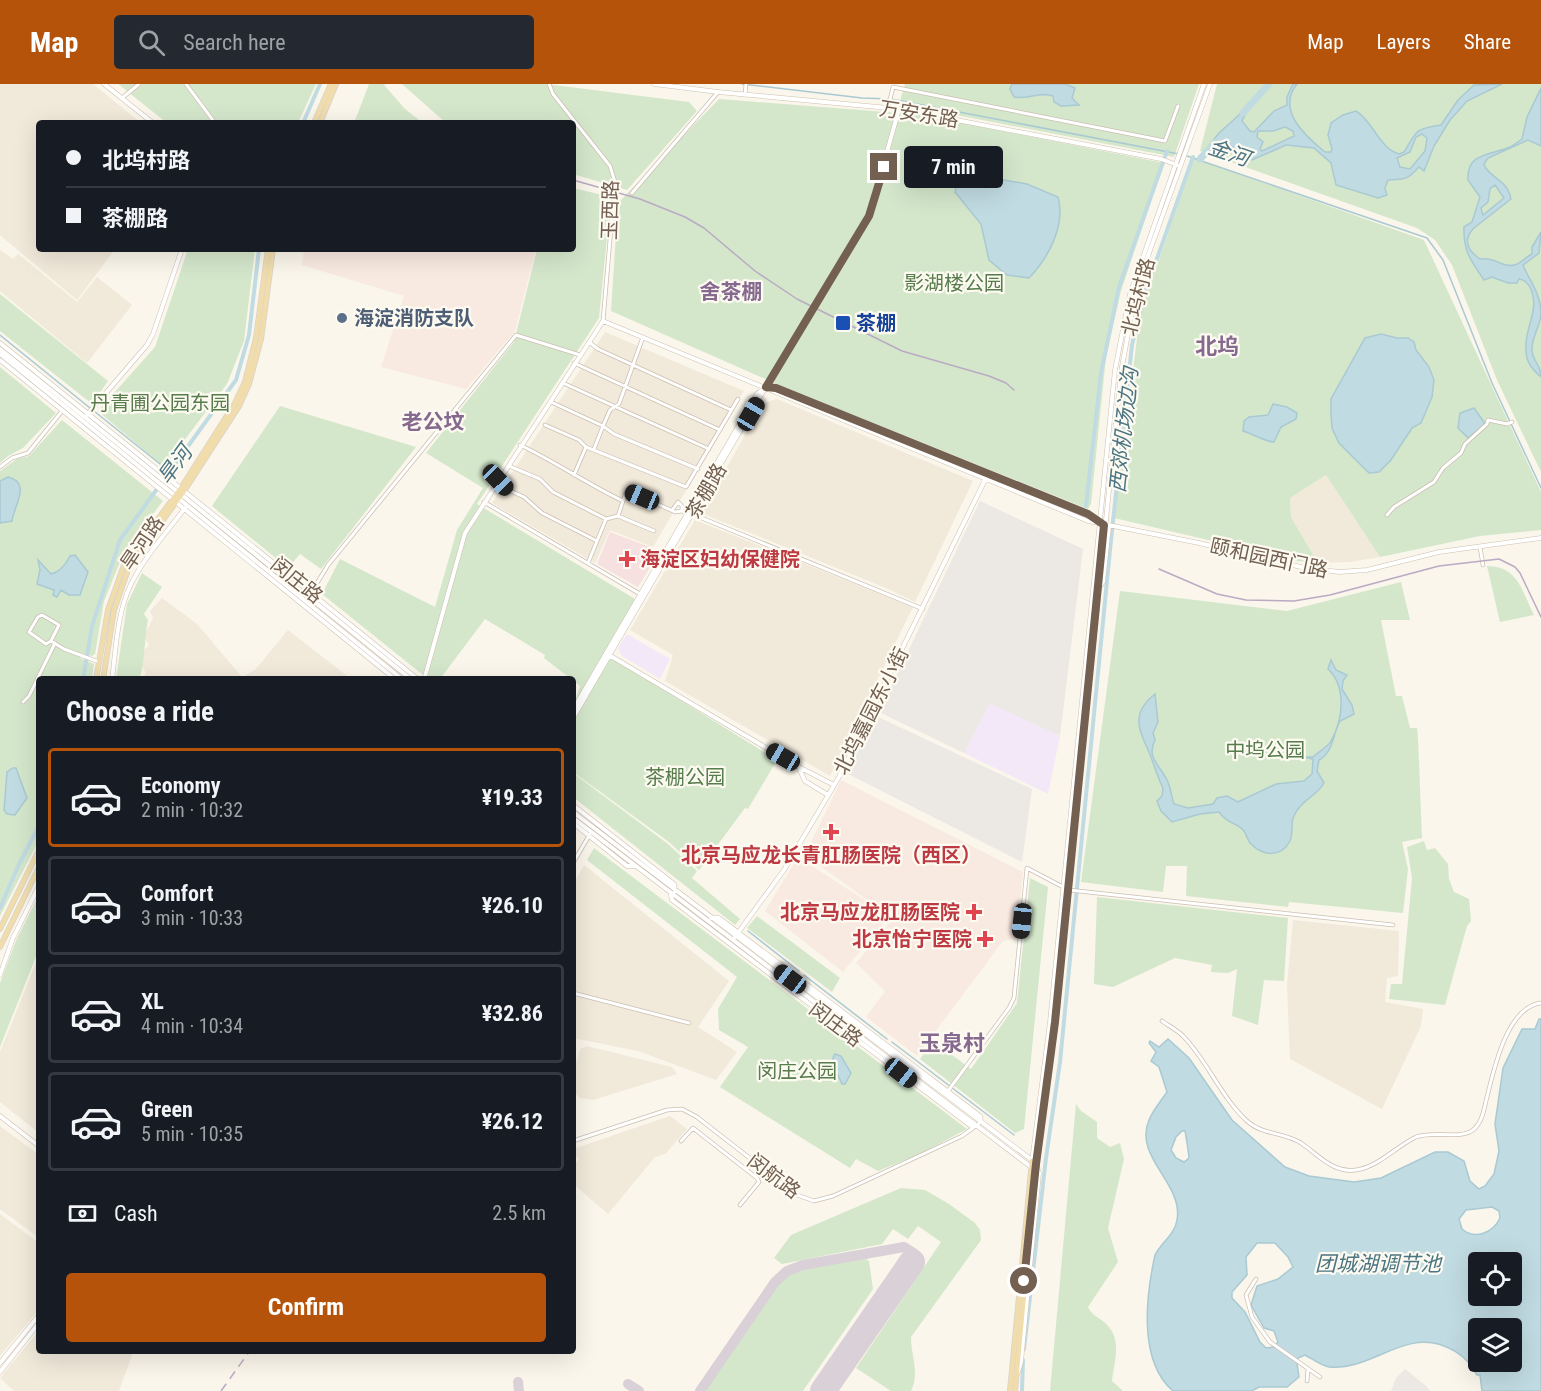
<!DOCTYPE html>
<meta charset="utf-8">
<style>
body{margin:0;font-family:"Roboto Condensed","Noto Sans SC",sans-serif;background:#242831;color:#f1f3f6;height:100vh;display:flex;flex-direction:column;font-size:22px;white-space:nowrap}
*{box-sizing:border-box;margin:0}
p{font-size:20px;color:#9ea1a6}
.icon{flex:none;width:33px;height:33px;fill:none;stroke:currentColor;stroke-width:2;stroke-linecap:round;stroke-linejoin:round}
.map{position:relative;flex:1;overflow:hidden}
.details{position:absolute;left:36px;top:592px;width:540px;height:678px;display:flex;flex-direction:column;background:#171b24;border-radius:6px;box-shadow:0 6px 24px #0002}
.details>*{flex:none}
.hud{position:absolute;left:36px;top:36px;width:540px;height:132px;border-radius:6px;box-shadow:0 6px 24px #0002;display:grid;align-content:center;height:132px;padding:0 30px;background:#171b24}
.buttons{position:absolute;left:1468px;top:1168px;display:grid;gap:12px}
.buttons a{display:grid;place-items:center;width:54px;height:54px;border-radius:6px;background:#171b24;box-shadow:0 6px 24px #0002;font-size:30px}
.end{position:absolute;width:27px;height:27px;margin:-14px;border:8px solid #736051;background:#fff;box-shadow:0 0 0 3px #fff}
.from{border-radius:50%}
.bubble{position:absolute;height:42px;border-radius:6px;background:#171b24;box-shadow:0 6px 24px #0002;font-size:20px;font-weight:700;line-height:42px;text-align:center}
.car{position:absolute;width:18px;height:36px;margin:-18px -9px;border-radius:8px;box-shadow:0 0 4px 2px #0007;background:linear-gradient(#222 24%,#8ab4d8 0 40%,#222 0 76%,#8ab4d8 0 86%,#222 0)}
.hud b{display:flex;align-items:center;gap:21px;height:57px;font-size:22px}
.hud b+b{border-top:2px solid #363941}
.hud i{width:15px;height:15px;background:#f1f3f6}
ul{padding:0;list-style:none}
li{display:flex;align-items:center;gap:18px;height:99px;margin:0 12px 9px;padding:0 18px;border:3px solid #363941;border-radius:6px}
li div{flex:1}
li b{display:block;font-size:22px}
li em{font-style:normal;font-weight:700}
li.current{border-color:#b45309}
li>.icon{width:54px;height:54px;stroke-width:1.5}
h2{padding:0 30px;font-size:27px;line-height:72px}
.pay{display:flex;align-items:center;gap:15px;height:66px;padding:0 30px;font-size:22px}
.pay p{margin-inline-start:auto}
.primary-button{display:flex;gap:12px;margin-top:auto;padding:12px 30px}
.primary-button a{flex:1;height:69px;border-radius:6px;background:#b45309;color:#fff;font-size:24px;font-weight:700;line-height:69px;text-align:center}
header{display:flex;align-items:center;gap:36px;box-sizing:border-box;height:84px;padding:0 30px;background:#b45309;color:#fff}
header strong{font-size:28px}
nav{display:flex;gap:33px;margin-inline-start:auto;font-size:21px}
.search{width:420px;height:54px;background:#242831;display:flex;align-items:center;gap:15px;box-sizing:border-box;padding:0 21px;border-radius:6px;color:#9ea1a6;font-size:22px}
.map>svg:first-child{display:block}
.residential{fill:#f1e9da}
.commercial{fill:#f9eae1}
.industrial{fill:#ece8e3}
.education{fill:#f3e8f7}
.medical{fill:#f7e0e0}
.green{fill:#d4e7cb}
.water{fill:#c1dbe2;stroke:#a9c9d3;stroke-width:1.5;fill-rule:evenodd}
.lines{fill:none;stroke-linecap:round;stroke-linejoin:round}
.stream{stroke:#a9c9d3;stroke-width:1.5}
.canal{stroke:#c1dbe2;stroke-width:4}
.river{stroke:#c1dbe2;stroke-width:7}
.taxiway{stroke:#dad0d8;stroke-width:10}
.runway{stroke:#dad0d8;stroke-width:26}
.street-casing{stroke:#ccbfb2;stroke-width:4.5}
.secondary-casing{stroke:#cec0b0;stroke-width:5}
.primary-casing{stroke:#d8d2ce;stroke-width:6}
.street{stroke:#fff;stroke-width:3}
.secondary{stroke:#fff;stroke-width:4}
.primary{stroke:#f1ddac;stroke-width:4.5}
.tram{stroke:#baaac4;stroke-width:1.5}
.rail{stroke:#baaac4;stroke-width:1.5;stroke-dasharray:9 6;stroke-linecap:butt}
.route{stroke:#736051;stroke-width:8}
.service-dot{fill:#5c6f8a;stroke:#fdfaf1;stroke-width:2}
.transit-dot{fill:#1a4fb4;stroke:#fdfaf1;stroke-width:2}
.health-dot{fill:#e0444e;stroke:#fdfaf1;stroke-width:2}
.labels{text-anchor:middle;stroke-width:4.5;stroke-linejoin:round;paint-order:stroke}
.street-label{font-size:20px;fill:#736051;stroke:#fdfaf1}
.park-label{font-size:20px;fill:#577d4d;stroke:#fdfaf1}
.service-label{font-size:20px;font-weight:bold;fill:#4e5e75;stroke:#fdfaf1;text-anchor:start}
.transit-label{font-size:20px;font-weight:bold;fill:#164399;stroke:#fdfaf1;text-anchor:start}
.health-label{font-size:20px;font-weight:bold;fill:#be3a42;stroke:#fdfaf1;text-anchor:end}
.water-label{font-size:21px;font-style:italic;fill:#4c7583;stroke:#fdfaf1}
.neighbourhood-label{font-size:21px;font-weight:bold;fill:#85698e;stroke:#fdfaf1}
.quarter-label{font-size:22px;font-weight:bold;fill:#85698e;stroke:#fdfaf1}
</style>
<header>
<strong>Map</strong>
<div class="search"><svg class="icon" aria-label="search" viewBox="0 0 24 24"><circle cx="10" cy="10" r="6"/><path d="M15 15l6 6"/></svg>Search here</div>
<nav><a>Map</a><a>Layers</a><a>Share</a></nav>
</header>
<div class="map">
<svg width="1541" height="1307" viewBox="0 0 1541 1307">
<rect width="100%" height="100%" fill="#faf6eb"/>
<path class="residential" d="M0,0H93L141,39H39V165H115L77,216L0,151Z
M0,166L13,175L18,170L77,218L97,193L132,221L87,279L0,207Z
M605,248L744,307L653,463L610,446L595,479L492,419Z
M777,315L973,397L915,518L886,504L701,429L763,319Z
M1326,391L1380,473L1350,478L1318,479L1291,433L1290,414Z
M695,436L913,523L830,692L665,597L673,571L630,546Z
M162,514L197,540L242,593L255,586L288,546L351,595H142L146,589L137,575L149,561L144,553L153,534L150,527Z
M584,781L729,897L698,943L737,968L716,996L638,967L573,954V801Z
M1293,836L1399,847L1398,892L1387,894L1385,918L1423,925L1421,942L1382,1025L1290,975L1287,901Z
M39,871V1049L0,1018V968Z
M587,962L672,983L677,990L593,1016L580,1014L573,1006V990L580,965Z
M670,1032L687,1045L665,1070L655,1073L608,1130L573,1100V1082L579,1075L573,1069V1065Z
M0,1042L39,1071V1154L0,1125Z
M0,1130L39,1159V1225L0,1272Z
M39,1246V1268H133L119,1307H14L0,1294Z"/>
<path class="commercial" d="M304,165H536L515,247L466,305L381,283L404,212L302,181Z
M841,696L1023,788L1015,855L1003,857L917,972L866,933L885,907L856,879L894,834L889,832L843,888L765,827L798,773L888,831L805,771Z"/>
<path class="industrial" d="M980,417L1083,465L1060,652L990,620L964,669L879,628Z
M876,632L1032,705L1022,778L846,689Z
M1405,1285L1426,1302L1430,1307H1391L1396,1294Z"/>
<path class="education" d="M627,550L670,575L660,595L622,572L618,564Z
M990,619L1060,652L1048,710L964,669Z"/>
<path class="medical" d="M610,448L650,463L658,470L638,503L597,480Z"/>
<path class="green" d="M118,0H316L298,39H167Z
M369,0H386L384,1L405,25L423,39H354Z
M402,0H546L689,18L697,27L627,106L573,90V39H446Z
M905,0H1199L1174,73L899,20Z
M1217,0H1541V388L1497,296L1452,181L1435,156L1417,144L1200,67Z
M719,15L898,29L901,27L1164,79L1121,207L1106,273L1091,420L1088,425L779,301L611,227L618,119Z
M1194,74L1424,156L1541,408V446L1480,452L1380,473L1326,391L1290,414L1291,433L1318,479L1298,477L1114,434L1140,231Z
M573,104L611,113L599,234L477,420L635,515L604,569L777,676L748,725L745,724L699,786L669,758L573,688V623L580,602L544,574L545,571L485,535L440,595H428L322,510L340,475L435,523L457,446L483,404L426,369L514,258L537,165H573Z
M188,165H255L244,257L227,300L164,383L98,327L155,263Z
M0,210L108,297L92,320L0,247Z
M0,283L56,329L23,364L8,372L0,379Z
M280,322L416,363L321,485L300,470L288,484L212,422Z
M62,336L163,417L125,466L104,517L95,570L92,572L80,569V574L94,580L92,595L39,596V756L0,832V387L17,375L29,372Z
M1487,482C1518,482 1522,507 1534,531L1500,538Z
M142,489L162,503L144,530L148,536C145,550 144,587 139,595H116L127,520Z
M1401,498L1410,536H1381L1396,612H1402L1410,644H1417L1418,654L1422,754L1402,758L1408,785L1403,829L1289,818L1288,823L1186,812L1187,782H1166L1163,808L1081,798L1120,507L1287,527Z
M573,689L668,760L697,787L692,794L740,835L735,841L573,713Z
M1424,757L1427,766L1435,764L1448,780L1449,795L1454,808L1469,815L1471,837L1467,842L1445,921L1389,915L1391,900H1402L1412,794L1407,763Z
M594,764L967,1045L920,1070L878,1087L856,1075L850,1084L720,1003L748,963L719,946L718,925L737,893L587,776Z
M1030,794L1048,803L1024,1045L1015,1049L920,975L933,957L971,985L1017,919Z
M39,811V865L0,963V899L17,854Z
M1097,813L1288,834L1284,897L1264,896L1258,941L1232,932L1237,885L1228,889L1211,888L1212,881L1175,874L1113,903L1094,900Z
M757,832L840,894L832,908L747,844Z
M1076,1020L1081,1027L1097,1038V1054L1110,1063L1120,1059L1124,1075L1108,1144L1118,1178L1088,1223C1092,1233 1102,1234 1108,1242C1122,1257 1114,1279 1112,1297L1123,1307H1050Z
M901,1104L925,1106L949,1120L975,1139L980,1146L981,1156L911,1253C911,1273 920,1289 911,1307H891L856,1284L941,1158L918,1142L908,1155L893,1145L882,1160L782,1180L774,1174L791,1151Z
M863,1173L869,1177L873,1205L803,1307H703L778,1199C801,1179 834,1178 863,1173Z"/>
<path class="water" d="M1012,0H1065L1075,4L1072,14L1079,21L1061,22L1054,18L1053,12C1039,7 1029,16 1014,13L1010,5Z
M1293,0H1297C1276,26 1305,52 1325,68H1331L1332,65L1328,51L1331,39L1343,31L1356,27C1373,37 1379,64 1399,70L1404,68C1417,47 1414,45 1441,41L1458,16L1474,1L1502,0L1467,17L1450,36L1434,62L1424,87L1419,83C1407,96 1406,95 1388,96L1385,104L1387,111L1378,114L1336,101L1331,79L1314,64L1286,61L1252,76L1239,71L1227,57L1213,65L1208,63L1219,49L1249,22L1242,37L1250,47L1254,48L1274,27L1287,21V13ZM1285,43L1293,47L1294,52L1262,67L1260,65L1263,58L1257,53L1258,47H1273ZM1422,50L1427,54L1425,67L1410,85L1400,83L1397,74L1410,68L1416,53Z
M1541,4V62L1528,56L1488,74L1484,80C1488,94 1507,94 1511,115L1474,144C1462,156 1468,167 1480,175C1498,173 1501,184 1514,181C1521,180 1525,173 1532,170V163L1541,148L1539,169L1523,181C1530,198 1541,210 1541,230C1540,244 1531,253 1532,267C1533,279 1541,279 1541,293C1532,285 1526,278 1526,266C1524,243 1541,226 1530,203C1526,198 1525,196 1519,195L1517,199H1508L1492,193L1484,196C1471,177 1463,167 1464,143L1472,138L1480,113L1468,96C1466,68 1492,71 1510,63C1514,61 1518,58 1522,55L1527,33ZM1495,101L1504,114L1483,131L1481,124L1488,118L1490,105Z
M965,89L1027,100L1058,113C1066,142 1048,174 1029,194L1007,191L989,176L981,140L955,108L957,98Z
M1381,250L1397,254H1408L1414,258L1416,266L1429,283L1434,296L1432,313L1421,339L1412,344L1391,376L1379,388L1369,389L1339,359L1332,344L1331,331V315L1365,254Z
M1273,320L1287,323L1297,329L1296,335L1281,343L1274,358C1266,358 1253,350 1243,347L1244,337L1249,333L1268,331Z
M1474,324L1484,338V341L1468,354L1458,344L1460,329Z
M8,393C32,399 14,421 12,437L0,439V397Z
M75,471L88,488L80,511H69L61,506L57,513L53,511L54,506L37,500L40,486L38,476L51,490C60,488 66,480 70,472Z
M1331,576L1336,586L1347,591L1343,597L1342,605L1352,621L1354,630L1340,637C1333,650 1333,669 1319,676L1317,687L1324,699C1316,713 1299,717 1293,734C1291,741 1293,750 1290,757C1281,774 1263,772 1251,760C1247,756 1247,751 1244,747C1237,738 1228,741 1219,728L1200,730L1172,738L1161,727L1157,717L1162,712L1163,704C1157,692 1154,680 1149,668C1138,644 1131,629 1155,610L1158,638L1153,649L1155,656C1146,674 1160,681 1167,696C1171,703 1171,712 1174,720L1188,724L1213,720L1217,714L1227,712L1238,718L1276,700L1304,697L1312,690L1313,675L1303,673H1313C1318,668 1328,663 1331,657C1343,636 1347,603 1328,585Z
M13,684H16L27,714L15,731L7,730L4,726L7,688Z
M1539,935H1541V1307H1482L1480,1291H1477C1469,1277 1460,1268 1444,1262C1403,1246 1371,1287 1329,1283C1322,1282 1312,1275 1305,1271L1298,1274L1297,1279L1299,1293L1287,1303H1259L1252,1307H1173C1138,1277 1146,1212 1155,1171C1161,1159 1175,1150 1177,1136C1184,1100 1133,1073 1149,1036C1153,1026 1161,1017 1167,1008L1159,983L1151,977L1156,968L1149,959L1150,957L1159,963L1168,955L1189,974L1232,1036L1285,1083L1309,1092L1354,1098L1381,1094L1435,1068H1448L1464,1077L1470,1097L1479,1105L1485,1102L1494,1090L1499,1067L1495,1040L1503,984L1522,945H1535ZM1182,1047H1185C1186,1051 1189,1072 1189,1074L1184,1078L1176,1074L1171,1066L1176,1053ZM1492,1123L1499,1127L1500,1134C1493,1149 1475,1156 1462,1145L1459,1135L1466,1126ZM1257,1159H1275L1288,1173L1293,1183L1278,1195L1257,1202L1251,1221L1264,1244L1274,1247L1278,1258L1274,1263L1266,1264L1260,1258L1245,1228L1232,1214V1208L1247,1191L1246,1173ZM1479,1179H1512V1212H1479ZM1479,1245H1512V1278H1479Z
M835,970L841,972L851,989L845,1000H842C838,989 828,981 835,970Z"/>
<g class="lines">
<path class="stream" d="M742,0L862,14L891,15L1179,70
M1187,72L1427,154L1443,176L1492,299L1541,404
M0,251L90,324
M94,327L170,388
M748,847L799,887
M804,891L887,955
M892,958L1014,1051"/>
<path class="canal" d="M303,39L320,0
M1086,422L1101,289L1119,203L1167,67
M83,596L92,542L120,456L236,296L249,251L259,165
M0,824L19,780L39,742
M1024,1265L1046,1074L1060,978L1111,456L1132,261L1143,214L1193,73
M1022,1307L1023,1276"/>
<path class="river" d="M1243,29L1269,0
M1200,75L1215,59"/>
<path class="taxiway" d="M518,1298L519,1307
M628,1300L639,1307
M700,1307L775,1198L787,1187L803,1181L904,1163L915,1170L912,1178"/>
<path class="runway" d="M823,1307L912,1178"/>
<defs>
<path id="street" d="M186,0L215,39
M549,0L553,10L610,82L615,98L603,237
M745,11L746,0
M122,14L139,0
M888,24L893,3L1165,57L1178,22
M632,109L718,8
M643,253L619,320L610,326L603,342L614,350L698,385
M589,258L598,265L731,326
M574,279L720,346
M563,299L709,365
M551,318L603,342L594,365
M545,341L579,356L586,363L686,403L738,315
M520,361C556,378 587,400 623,417L618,432
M509,382L540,395L553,408L606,435L618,432L654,447
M0,383L12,374L28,369L62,327
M574,391L586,363
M498,396L506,405L524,413L542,429L597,457L588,479
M623,417L627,406L675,428L682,427L692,430L923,525
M484,418L640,510
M673,425L678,418L682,422V427
M1387,431L1394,423L1434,398L1443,384L1461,369L1465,360L1487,340L1488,336L1507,340L1512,338
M597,457L606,435
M1480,463L1483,481
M311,509L328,481L516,251L580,271
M51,557L46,560L29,548L38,533L42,531L59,541L51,557L64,565L99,578
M23,618L29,612L55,559
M573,779L590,750
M1069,806L1393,841
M573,909L689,939
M1162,937C1169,942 1179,947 1184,953C1208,978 1221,1013 1247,1037C1262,1051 1284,1048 1301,1059C1320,1072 1335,1092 1361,1085C1381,1080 1397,1062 1416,1053C1433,1046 1460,1056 1473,1046C1483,1038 1484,1024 1487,1013C1494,985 1507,923 1541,919
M948,1007L1009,924L1014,914L1027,784L1063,803
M573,1057L667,1026L682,1025L697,1033L797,1111L814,1117L833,1112L962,1052L981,1038
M681,1057L693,1044L757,1094L759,1098L740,1121
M1256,1195L1246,1211L1252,1233L1270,1258L1320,1293
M1307,1297L1308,1285"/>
<path id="secondary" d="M104,0L153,39
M654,0L718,8L899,25L1161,75L1177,81
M0,259L419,596
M0,265L412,596
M0,270L403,596
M0,276L396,596
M768,304H776L1088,430L1099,439
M87,331L147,261L153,250L182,165
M1099,504L1103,498L1109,442
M609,571L797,682L834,701
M112,596C116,564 117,529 131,500C145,472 167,448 185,424
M424,596L465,449L603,237L1088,437L1199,459L1301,483L1339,488L1367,486L1439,468L1541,454
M573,626L757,310L763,305
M573,634L761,311L869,132L899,25
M798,682L805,697L828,711
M573,721L674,800L675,807
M573,728L1033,1077
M573,734L1031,1083
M573,739L627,782H635
M671,811L672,816L971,1042H976
M711,834H719L980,1032L981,1037
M735,853L784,786L839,693L988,390
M0,891L13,854L39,802
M0,1032L39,1062
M1032,1077L1050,938L1115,286L1130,210L1204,0
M0,1279L39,1231
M0,1288L39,1239
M1018,1288L1021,1278L1039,1089L1036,1080L1055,938L1121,288L1135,212L1140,194L1210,0"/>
<path id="primary" d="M314,39L331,0
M320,39L336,0
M96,596L108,526L124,481L181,404L235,319L245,298L256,254L268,165
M103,596L114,526L129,483L184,407L239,322L249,300L261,255L273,165
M0,845L39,766
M0,863L39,783
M1010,1307L1032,1077
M1015,1307L1036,1080"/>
</defs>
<use href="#street" class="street-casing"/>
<use href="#secondary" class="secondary-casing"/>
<use href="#primary" class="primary-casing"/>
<use href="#street" class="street"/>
<use href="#secondary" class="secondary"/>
<use href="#primary" class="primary"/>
<path class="tram" d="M573,96L640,115L685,133L704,144L755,187L797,215L902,267L989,292L1006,299L1014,306
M1159,485L1217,510L1246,516L1294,517L1330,511L1439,482L1499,475L1515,483L1520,489L1541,533"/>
<path class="rail" d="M221,1307L249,1268"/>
</g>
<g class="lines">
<path class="route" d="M884,83L869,132L766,303L776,304L1088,430L1104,441L1055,938L1036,1080L1024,1197"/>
</g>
<circle class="service-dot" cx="342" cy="234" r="6"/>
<rect class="transit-dot" x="835" y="231" width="16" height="16" rx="3"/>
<g class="health-dot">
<path d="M624 466h6v6h6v6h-6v6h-6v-6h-6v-6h6z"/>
<path d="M828 739h6v6h6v6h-6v6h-6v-6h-6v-6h6z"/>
<path d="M971 819h6v6h6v6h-6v6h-6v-6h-6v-6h6z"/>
<path d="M982 846h6v6h6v6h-6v6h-6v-6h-6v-6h6z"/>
</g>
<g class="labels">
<g class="street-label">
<text transform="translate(919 30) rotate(9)" y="7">万安东路</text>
<text transform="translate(610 126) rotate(-88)" y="7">玉西路</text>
<text transform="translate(1138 213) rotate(-76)" y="7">北坞村路</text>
<text transform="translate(706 407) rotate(-60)" y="7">茶棚路</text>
<text transform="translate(142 459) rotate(-56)" y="7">旱河路</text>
<text transform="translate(1269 474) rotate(12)" y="7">颐和园西门路</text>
<text transform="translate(297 496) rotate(39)" y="7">闵庄路</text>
<text transform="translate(871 627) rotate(-63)" y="7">北坞嘉园东小街</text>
<text transform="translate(836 940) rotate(37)" y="7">闵庄路</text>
<text transform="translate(774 1092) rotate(37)" y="7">闵航路</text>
</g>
<g class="park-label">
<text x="954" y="206">影湖楼公园</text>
<text x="160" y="326">丹青圃公园东园</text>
<text x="1265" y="673">中坞公园</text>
<text x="685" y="700">茶棚公园</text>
<text x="797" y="994">闵庄公园</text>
</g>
<g class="service-label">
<text x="354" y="241">海淀消防支队</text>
</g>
<g class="transit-label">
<text x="856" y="246">茶棚</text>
</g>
<g class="health-label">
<text x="640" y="482" text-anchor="start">海淀区妇幼保健院</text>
<text x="831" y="778" text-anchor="middle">北京马应龙长青肛肠医院（西区）</text>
<text x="960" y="835">北京马应龙肛肠医院</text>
<text x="972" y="862">北京怡宁医院</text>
</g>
<g class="water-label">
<text transform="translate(1229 69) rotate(19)" y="7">金河</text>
<text transform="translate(1124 346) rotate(-84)" y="7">西郊机场边沟</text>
<text transform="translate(175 381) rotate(-54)" y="7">旱河</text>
<text x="1378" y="1187">团城湖调节池</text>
</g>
<g class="neighbourhood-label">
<text x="731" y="215">舍茶棚</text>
<text x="433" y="345">老公坟</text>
</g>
<g class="quarter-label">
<text x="1217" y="270">北坞</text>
<text x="952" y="967">玉泉村</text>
</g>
</g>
</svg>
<div class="buttons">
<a><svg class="icon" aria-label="locate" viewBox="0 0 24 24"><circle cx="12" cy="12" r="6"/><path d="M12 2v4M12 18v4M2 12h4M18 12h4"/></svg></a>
<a><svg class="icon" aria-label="layers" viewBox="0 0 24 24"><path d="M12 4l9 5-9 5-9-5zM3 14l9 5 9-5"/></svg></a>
</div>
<i class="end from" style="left:1024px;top:1197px"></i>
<i class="end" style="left:884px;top:83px"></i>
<div class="bubble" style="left:904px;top:62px;width:99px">7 min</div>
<i class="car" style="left:751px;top:330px;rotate:30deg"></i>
<i class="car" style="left:498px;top:396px;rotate:136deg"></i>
<i class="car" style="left:642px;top:413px;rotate:293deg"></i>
<i class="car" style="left:783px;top:673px;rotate:300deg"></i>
<i class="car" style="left:1022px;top:837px;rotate:186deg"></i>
<i class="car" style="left:790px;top:895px;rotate:307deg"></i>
<i class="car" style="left:901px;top:989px;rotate:128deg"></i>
<div class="hud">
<b><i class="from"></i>北坞村路</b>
<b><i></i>茶棚路</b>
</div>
<section class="details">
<h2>Choose a ride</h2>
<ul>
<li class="current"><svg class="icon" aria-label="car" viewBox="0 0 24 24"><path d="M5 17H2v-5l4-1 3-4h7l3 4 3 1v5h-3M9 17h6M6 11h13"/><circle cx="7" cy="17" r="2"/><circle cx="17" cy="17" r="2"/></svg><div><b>Economy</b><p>2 min · 10:32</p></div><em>¥19.33</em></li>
<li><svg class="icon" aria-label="car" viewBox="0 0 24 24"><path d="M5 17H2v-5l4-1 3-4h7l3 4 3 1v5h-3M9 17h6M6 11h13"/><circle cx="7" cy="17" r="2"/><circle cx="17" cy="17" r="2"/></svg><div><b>Comfort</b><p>3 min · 10:33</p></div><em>¥26.10</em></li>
<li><svg class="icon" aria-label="car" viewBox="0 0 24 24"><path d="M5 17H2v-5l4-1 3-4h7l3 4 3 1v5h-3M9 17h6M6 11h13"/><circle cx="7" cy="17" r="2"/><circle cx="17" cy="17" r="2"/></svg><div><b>XL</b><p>4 min · 10:34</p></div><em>¥32.86</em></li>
<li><svg class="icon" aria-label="car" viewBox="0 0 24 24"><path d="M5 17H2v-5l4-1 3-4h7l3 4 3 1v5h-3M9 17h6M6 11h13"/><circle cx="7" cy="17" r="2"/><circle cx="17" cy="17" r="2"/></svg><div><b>Green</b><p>5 min · 10:35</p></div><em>¥26.12</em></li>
</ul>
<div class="pay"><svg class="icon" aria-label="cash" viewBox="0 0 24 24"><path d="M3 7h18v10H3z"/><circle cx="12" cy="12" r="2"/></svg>Cash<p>2.5 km</p></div>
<div class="primary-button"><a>Confirm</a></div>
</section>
</div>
